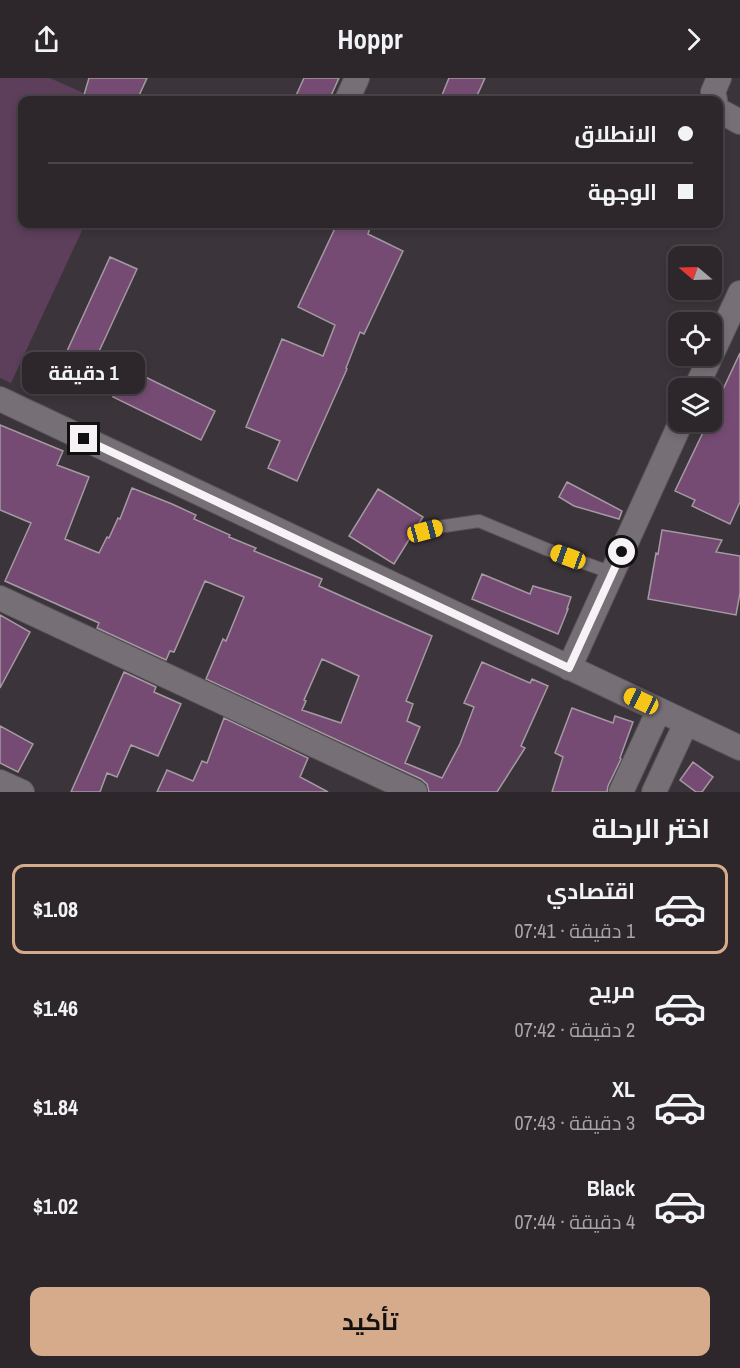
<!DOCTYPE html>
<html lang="ar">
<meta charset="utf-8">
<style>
body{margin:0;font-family:"Archivo Narrow",Cairo,sans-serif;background:#352f34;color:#f1f3f6;direction:rtl;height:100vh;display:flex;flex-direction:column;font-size:22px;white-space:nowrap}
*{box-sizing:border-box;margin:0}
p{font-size:20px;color:#a7a5a9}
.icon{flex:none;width:33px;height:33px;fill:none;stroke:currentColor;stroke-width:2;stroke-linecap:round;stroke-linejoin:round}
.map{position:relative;height:714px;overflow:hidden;direction:ltr}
.side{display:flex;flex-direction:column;background:#2d272c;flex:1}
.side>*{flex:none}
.guide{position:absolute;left:18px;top:18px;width:705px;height:132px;border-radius:12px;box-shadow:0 3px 9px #0003,0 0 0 2px #484448;direction:rtl;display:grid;align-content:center;height:132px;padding:0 30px;background:#2d272c}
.needle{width:39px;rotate:289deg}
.tools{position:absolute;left:668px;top:168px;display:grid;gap:12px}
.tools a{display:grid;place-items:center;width:54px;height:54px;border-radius:12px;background:#2d272c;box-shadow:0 3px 9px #0003,0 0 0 2px #484448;font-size:30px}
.end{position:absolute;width:27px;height:27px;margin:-14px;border:8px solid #f6f2f6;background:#111;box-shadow:0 0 0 3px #111}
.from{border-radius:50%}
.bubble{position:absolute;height:42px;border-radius:12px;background:#2d272c;box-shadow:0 3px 9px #0003,0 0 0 2px #484448;font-size:20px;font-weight:700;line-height:42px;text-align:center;direction:rtl}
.car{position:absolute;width:18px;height:36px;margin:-18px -9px;border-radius:8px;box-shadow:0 0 4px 2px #0007;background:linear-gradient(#f5c518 24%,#345 0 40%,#f5c518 0 76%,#345 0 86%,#f5c518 0)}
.guide b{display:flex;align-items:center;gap:21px;height:57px;font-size:22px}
.guide b+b{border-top:2px solid #484448}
.guide i{width:15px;height:15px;background:#f1f3f6}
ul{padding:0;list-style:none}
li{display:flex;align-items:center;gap:18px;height:90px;margin:0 12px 9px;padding:0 18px;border:3px solid transparent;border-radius:12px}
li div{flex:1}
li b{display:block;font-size:22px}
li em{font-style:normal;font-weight:700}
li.current{border-color:#d6ab8b}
li>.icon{width:54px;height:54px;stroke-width:1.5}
h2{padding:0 30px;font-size:27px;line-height:72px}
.action{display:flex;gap:12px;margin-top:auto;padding:12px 30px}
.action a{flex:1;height:69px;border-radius:12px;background:#d6ab8b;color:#111;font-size:24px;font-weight:700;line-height:69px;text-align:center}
header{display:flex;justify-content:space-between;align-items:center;height:78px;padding:0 30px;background:#2d272c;font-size:27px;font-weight:700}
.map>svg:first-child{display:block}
.green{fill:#5d3e5b}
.building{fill:#754b73;stroke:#a39aa2;stroke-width:1.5;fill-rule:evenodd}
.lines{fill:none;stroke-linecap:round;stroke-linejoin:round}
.lane-casing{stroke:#5a5459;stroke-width:14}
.street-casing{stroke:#5a5459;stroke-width:26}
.lane{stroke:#776f76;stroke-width:12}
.street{stroke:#776f76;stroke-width:24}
.route{stroke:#f6f2f6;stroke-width:8}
</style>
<header><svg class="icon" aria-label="forward" viewBox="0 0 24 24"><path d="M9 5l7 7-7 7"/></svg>Hoppr<svg class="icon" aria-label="share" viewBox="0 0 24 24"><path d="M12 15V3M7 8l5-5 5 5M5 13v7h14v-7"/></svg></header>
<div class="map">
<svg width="740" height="714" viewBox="0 0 740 714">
<rect width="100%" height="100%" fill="#3c343b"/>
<path class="green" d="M0,0H50L99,22H22V146H85L11,305L0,300Z"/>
<path class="building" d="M89,0H147L137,22H101L84,17Z
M304,0H339L329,22H294Z
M449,0H485L475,22H440Z
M337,146H360L370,150L368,156L403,173L364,256L360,254L346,290L347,291L297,403L268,390L280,363L246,349L282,261L323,278L335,247L298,229Z
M110,179L137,191L96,280L91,277L77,313L42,300L49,279L62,284Z
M740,275V424L730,446L692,428L695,422L675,413L708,344H711V337Z
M127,290L215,333L201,362L113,319Z
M0,347L63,373L57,387L89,399L65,461L99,475L107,459L109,460L118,440L120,441L132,410L172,426L196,437L194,441L230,457L229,459L256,470L254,473L322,501L319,508L384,537L432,558L406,623L413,626L407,643L420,649L405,685L442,700L460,666L474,629L464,625L482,584L530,605L532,601L548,608L521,668L525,670L497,714H429L427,706L421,701L206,601L223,561L226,563L244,519L205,503L174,574L170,573L166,582L97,550L99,545L5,503L31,445L0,432ZM322,581L359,598L341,645L302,632L306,623L304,622Z
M567,404L622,433L619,441L574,428L559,419Z
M378,411L423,439L394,486L349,458Z
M662,452L722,462L716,474L740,478V515L736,537L648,521L656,475L658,476Z
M482,496L530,516L533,508L571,519L567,531H568L558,556L472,521Z
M0,537L30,554L0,610Z
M124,594L156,609L154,614L181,626L158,678L131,667L117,699L107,695L100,714H71Z
M572,630L613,645L615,638L633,644L620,680L621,681L608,708L607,714H552L563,679L555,675Z
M224,640L308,680L300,699L328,714H157L167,692L193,703L202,683L207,685Z
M0,648L33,666L18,694L0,685Z
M693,684L713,699L702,714H696L680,702Z"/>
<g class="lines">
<defs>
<path id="lane" d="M425,453L438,449L479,443L546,471L612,495"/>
<path id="street" d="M347,22L357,0
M715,22L713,14L719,0
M718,32L740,44
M696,310L740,215
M0,321L740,670
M0,520L415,714
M569,590L681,344
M0,704L22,714
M621,714L659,632
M654,714L686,645"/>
</defs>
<use href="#lane" class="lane-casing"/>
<use href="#street" class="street-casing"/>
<use href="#lane" class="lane"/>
<use href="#street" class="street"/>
</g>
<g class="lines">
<path class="route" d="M84,361L569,590L622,474"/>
</g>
</svg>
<div class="tools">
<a><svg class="needle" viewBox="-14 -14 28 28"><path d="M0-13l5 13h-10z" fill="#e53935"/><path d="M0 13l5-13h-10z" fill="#a7a5a9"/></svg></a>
<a><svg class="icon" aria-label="locate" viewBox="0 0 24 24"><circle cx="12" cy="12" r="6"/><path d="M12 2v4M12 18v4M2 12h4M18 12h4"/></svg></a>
<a><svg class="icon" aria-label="layers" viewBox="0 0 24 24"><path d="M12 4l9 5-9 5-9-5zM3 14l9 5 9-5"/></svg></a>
</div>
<i class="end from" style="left:622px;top:474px"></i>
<i class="end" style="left:84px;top:361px"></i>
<div class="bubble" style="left:22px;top:274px;width:123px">1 دقيقة</div>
<i class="car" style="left:425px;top:453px;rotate:75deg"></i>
<i class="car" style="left:568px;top:479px;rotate:290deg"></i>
<i class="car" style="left:641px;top:623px;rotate:295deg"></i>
<div class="guide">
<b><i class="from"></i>الانطلاق</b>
<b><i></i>الوجهة</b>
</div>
</div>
<section class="side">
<h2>اختر الرحلة</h2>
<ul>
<li class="current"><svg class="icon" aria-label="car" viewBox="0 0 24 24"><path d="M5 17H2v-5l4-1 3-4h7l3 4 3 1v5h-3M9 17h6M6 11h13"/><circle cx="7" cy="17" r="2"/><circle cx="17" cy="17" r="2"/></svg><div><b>اقتصادي</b><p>1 دقيقة · 07:41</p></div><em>$1.08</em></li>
<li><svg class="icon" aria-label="car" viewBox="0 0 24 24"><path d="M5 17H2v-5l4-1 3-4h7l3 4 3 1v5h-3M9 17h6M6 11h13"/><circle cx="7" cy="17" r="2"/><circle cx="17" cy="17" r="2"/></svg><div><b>مريح</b><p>2 دقيقة · 07:42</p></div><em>$1.46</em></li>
<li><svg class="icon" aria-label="car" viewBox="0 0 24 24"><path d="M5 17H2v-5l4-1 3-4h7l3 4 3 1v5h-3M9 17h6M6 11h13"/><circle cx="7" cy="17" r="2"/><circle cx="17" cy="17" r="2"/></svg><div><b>XL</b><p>3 دقيقة · 07:43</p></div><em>$1.84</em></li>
<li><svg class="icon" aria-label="car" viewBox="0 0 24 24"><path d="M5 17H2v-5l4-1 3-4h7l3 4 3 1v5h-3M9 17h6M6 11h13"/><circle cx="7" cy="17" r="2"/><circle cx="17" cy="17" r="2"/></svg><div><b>Black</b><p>4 دقيقة · 07:44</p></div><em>$1.02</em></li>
</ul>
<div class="action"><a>تأكيد</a></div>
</section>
